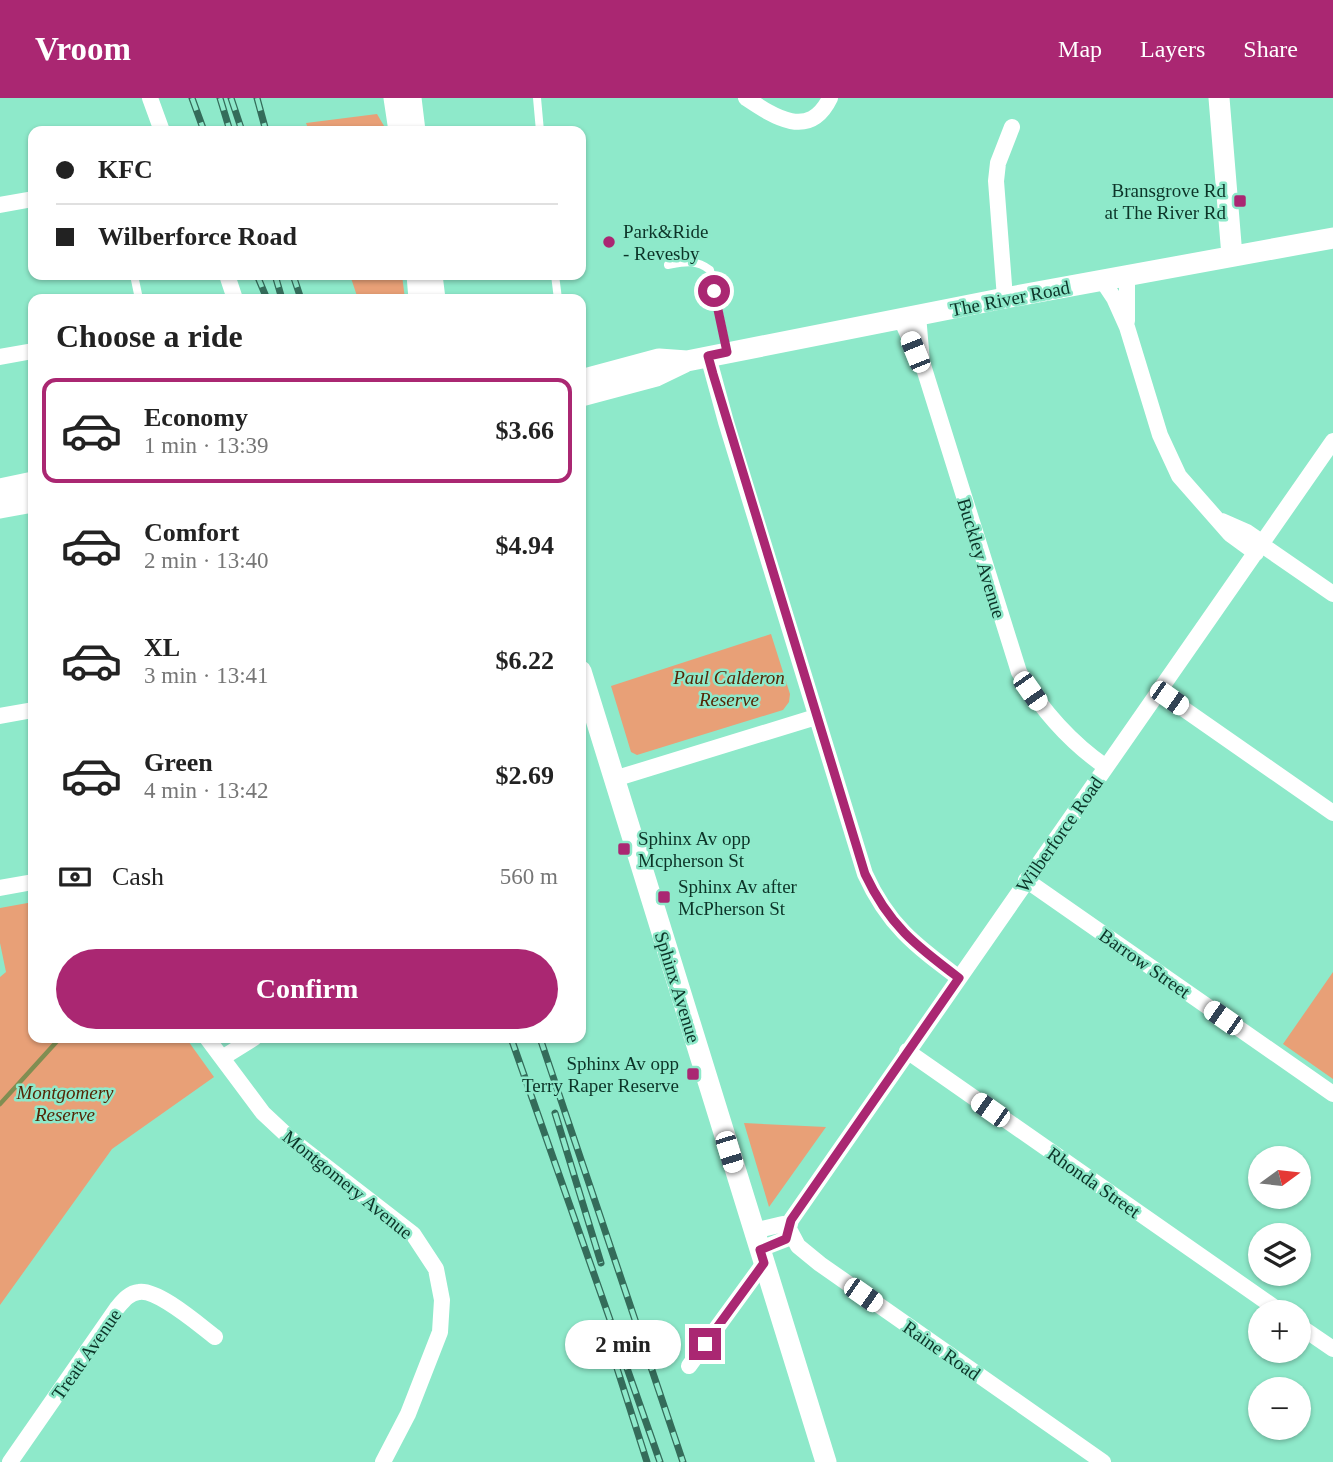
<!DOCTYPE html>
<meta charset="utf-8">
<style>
body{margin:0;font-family:Georgia,serif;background:#f2f2f2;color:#222;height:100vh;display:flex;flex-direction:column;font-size:26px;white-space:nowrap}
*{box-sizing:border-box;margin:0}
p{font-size:23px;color:#767676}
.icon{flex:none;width:38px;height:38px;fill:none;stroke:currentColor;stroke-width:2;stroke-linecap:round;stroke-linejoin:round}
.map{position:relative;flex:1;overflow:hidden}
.drawer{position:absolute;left:28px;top:196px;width:558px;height:749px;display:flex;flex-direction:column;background:#fff;border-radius:14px;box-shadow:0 2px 5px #0004}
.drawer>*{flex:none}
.hud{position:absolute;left:28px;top:28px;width:558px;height:154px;border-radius:14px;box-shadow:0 2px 5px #0004;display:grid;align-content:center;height:154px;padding:0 28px;background:#fff}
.needle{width:46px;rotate:75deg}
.controls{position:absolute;left:1248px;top:1048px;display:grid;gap:14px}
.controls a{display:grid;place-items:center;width:63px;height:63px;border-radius:50%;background:#fff;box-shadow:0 2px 5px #0004;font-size:35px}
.end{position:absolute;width:32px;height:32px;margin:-16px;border:9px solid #aa2772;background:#fff;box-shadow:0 0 0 4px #fff}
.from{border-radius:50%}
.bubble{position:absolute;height:49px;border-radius:24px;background:#fff;box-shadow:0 2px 5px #0004;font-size:23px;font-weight:700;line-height:49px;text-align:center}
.car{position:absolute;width:21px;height:42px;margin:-21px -10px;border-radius:9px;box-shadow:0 0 5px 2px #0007;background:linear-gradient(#fff 24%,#345 0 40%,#fff 0 76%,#345 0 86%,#fff 0)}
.hud b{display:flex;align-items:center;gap:24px;height:66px;font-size:26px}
.hud b+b{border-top:2px solid #e0e0e0}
.hud i{width:18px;height:18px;background:#222}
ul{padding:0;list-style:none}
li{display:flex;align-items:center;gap:21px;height:105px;margin:0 14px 10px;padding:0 14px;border:4px solid transparent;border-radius:14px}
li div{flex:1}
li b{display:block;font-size:26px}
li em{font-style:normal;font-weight:700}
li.selected{border-color:#aa2772}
li>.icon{width:63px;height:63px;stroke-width:1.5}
h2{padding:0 28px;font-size:32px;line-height:84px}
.pay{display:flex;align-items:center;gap:18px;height:77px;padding:0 28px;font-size:26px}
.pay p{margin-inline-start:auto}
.button{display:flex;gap:14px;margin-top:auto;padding:14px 28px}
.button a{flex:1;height:80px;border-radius:42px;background:#aa2772;color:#fff;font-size:28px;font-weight:700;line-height:80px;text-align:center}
header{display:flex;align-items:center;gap:42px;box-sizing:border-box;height:98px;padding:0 35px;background:#aa2772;color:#fff}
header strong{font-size:33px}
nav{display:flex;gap:38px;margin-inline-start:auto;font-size:24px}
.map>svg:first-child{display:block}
.green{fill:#e8a077}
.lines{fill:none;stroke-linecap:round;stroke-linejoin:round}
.stream{stroke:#808e52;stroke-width:4.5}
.lane{stroke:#fff;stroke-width:8}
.street{stroke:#fff;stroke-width:16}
.secondary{stroke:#fff;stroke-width:21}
.rail-casing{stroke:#346c5a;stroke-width:7}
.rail{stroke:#8ee9ca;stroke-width:4.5;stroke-dasharray:13;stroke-linecap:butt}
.route{stroke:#aa2772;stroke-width:9}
.poi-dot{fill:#aa2772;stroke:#8ee9ca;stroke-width:2.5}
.labels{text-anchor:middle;stroke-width:5;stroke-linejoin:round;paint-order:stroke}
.poi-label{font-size:19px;fill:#0c3428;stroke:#8ee9ca;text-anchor:start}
.street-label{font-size:19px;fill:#0c3428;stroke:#8ee9ca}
.park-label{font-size:19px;font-style:italic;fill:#542606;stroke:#8ee9ca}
</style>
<header>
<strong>Vroom</strong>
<nav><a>Map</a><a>Layers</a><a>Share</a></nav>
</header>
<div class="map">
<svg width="1333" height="1364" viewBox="0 0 1333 1364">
<rect width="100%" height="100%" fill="#8ee9ca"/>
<path class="green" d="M377,16L387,33H309L306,25Z
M350,177H402L405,201H358Z
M771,536L790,596L789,604L783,612L637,657L631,654L611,588Z
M33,804V940H186L214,979L112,1051L0,1207V879L6,874L0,845V810Z
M1333,874V981L1283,946Z
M744,1025L826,1029L769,1109Z"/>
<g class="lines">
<path class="stream" d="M0,1006L60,940"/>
<path class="lane" d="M537,0L540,33
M668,167C684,164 696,161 710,172L727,254
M134,177L139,201
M555,177L558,201"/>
<path class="street" d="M150,0L162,33
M746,0C773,18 809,43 830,0
M0,107L33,101
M227,177L235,201
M1102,182L1114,200L1127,229L1160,337L1179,378L1230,436L1256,455
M1005,200L996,83L998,65L1012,29
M918,217L922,264L1019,574C1041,611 1070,644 1106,669
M901,221L918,259
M1127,223V178
M708,258L726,324L865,776C888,827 915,847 959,880
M0,259L33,253
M1222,423L1247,434L1263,445
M1262,447L1333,496
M1158,593L1333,715
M0,618L33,612
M614,681L816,619
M1026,782L1333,996
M0,790L33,784
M207,940L263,1015L293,1043L413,1136L436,1171L442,1202L440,1234L408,1316L383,1364
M907,953L1281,1214
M222,960L254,940
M754,1133L783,1126L789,1131L798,1148L820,1166L1103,1364
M760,1151L786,1141L791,1122L1333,343
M1298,1227L1333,1251
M689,1268L764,1165
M10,1364L117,1210C123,1203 129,1195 139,1194C158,1191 199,1227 215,1239"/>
<path class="secondary" d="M394,0L399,33
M411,0L415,33
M1219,0L1232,158
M417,177L419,201
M432,177L435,201
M581,282L659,261L687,263L1005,200L1333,140
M581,298L656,278L685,264
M0,391L33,384
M0,410L33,404
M581,573L826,1364"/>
<defs>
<path id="rail" d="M192,0L204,33
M220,0L230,33
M231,0L242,33
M257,0L266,33
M257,177L267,201
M275,177L282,201
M293,177L301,201
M511,940L660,1364
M540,940L683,1364
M555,1015L601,1165
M616,1267L647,1364"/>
</defs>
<use href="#rail" class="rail-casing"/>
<use href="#rail" class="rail"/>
</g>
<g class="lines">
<path class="route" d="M705,1246L764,1165L760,1152L786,1141L791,1122L959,880C915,847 889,827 865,776L713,276L708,258L727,254L714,193"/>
</g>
<g class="poi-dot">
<rect x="1233" y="96" width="14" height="14" rx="3.5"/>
<circle cx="609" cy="144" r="7"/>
<rect x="617" y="744" width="14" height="14" rx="3.5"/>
<rect x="657" y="792" width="14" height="14" rx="3.5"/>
<rect x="686" y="969" width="14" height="14" rx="3.5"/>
</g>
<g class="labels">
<g class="poi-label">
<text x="1226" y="99" text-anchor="end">Bransgrove Rd<tspan x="1226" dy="22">at The River Rd</tspan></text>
<text x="623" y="140">Park&amp;Ride<tspan x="623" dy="22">- Revesby</tspan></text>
<text x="638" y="747">Sphinx Av opp<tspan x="638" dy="22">Mcpherson St</tspan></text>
<text x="678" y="795">Sphinx Av after<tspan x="678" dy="22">McPherson St</tspan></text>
<text x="679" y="972" text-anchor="end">Sphinx Av opp<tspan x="679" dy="22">Terry Raper Reserve</tspan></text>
</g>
<g class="street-label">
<text transform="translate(1010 200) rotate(-11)" y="7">The River Road</text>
<text transform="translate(982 460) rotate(73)" y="7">Buckley Avenue</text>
<text transform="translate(1059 736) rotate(-55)" y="7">Wilberforce Road</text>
<text transform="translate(1145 865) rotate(35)" y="7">Barrow Street</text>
<text transform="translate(678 889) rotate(73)" y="7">Sphinx Avenue</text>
<text transform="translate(1094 1084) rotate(35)" y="7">Rhonda Street</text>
<text transform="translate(348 1086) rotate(39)" y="7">Montgomery Avenue</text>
<text transform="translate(942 1252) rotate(35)" y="7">Raine Road</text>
<text transform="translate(86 1256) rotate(-55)" y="7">Treatt Avenue</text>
</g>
<g class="park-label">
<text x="729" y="586">Paul Calderon<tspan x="729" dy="22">Reserve</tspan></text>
<text x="65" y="1001">Montgomery<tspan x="65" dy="22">Reserve</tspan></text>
</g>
</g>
</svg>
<div class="controls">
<a><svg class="needle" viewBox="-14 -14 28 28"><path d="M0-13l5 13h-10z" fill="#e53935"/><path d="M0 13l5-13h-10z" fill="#767676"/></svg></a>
<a><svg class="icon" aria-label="layers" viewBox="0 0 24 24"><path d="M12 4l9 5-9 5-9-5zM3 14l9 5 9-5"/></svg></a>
<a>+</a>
<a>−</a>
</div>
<i class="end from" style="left:714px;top:193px"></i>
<i class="end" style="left:705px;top:1246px"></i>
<div class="bubble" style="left:565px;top:1222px;width:116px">2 min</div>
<i class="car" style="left:915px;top:254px;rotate:338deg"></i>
<i class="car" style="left:1030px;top:593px;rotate:145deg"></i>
<i class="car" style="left:1169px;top:600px;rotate:125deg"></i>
<i class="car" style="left:1223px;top:920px;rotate:305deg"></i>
<i class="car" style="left:990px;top:1012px;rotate:305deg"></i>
<i class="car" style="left:729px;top:1054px;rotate:163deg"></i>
<i class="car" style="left:863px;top:1197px;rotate:125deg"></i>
<div class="hud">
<b><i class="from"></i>KFC</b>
<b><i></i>Wilberforce Road</b>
</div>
<section class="drawer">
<h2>Choose a ride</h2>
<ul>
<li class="selected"><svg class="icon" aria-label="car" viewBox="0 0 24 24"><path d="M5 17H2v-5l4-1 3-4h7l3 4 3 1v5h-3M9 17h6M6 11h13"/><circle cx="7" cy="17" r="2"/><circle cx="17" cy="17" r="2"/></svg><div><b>Economy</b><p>1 min · 13:39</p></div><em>$3.66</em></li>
<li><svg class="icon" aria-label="car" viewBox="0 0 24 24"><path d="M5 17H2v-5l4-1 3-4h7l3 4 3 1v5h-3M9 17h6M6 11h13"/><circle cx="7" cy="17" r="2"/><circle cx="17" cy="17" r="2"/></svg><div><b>Comfort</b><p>2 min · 13:40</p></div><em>$4.94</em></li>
<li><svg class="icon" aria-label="car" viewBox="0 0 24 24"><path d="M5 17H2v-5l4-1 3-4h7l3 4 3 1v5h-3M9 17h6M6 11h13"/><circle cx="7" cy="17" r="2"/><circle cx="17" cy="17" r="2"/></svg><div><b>XL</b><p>3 min · 13:41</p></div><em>$6.22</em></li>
<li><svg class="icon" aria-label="car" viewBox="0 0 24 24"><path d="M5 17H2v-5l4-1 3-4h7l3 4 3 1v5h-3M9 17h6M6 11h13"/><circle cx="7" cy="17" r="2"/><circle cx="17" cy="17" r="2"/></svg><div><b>Green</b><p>4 min · 13:42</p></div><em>$2.69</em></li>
</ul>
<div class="pay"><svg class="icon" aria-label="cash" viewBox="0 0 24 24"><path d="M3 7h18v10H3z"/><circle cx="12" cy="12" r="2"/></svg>Cash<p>560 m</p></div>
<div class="button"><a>Confirm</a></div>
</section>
</div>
